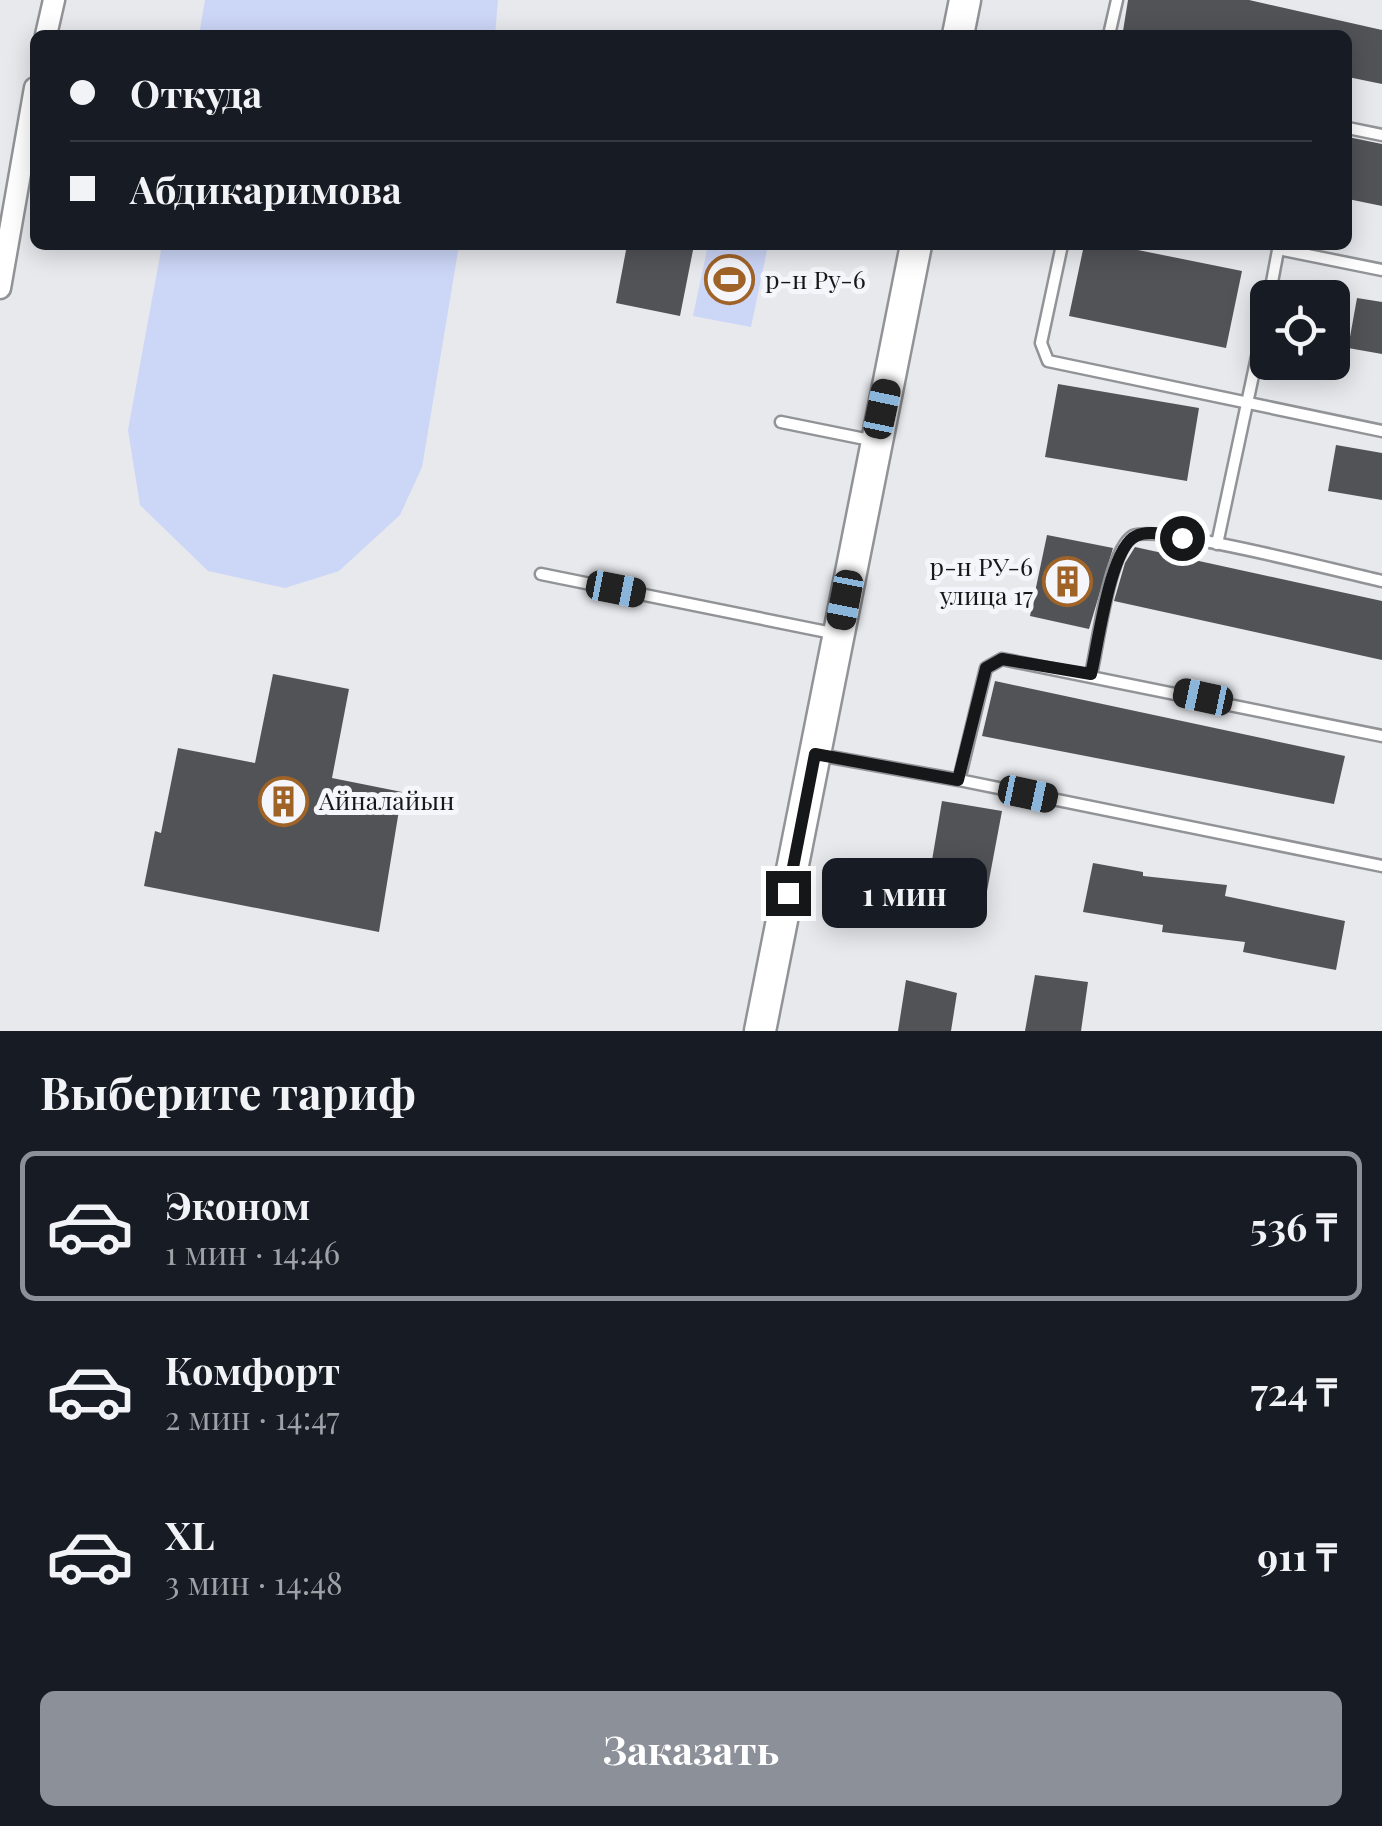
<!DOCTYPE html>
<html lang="ru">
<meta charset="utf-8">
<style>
body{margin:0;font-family:"Playfair Display",serif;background:#20242c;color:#f1f3f6;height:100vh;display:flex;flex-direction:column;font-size:38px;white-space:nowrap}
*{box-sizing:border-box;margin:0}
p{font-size:32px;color:#9ea1a6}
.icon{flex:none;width:55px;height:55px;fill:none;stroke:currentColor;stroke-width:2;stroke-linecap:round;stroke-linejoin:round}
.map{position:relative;height:1031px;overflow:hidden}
.sheet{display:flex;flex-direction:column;background:#171b24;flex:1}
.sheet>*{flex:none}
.banner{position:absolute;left:30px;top:30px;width:1322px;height:220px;border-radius:15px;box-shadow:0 5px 25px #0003;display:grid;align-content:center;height:220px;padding:0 40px;background:#171b24}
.buttons{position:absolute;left:1250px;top:280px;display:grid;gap:20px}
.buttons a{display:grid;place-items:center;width:100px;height:100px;border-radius:15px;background:#171b24;box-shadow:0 5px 25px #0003;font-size:50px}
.end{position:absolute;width:45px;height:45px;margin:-22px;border:12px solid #161718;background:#fff;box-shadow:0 0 0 5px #fff}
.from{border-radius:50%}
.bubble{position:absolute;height:70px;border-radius:15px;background:#171b24;box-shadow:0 5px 25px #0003;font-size:32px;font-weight:700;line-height:70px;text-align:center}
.car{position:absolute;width:30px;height:60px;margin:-30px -15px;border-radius:12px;box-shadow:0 0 8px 2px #0007;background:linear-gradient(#222 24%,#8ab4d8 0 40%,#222 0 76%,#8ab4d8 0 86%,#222 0)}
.banner b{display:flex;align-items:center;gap:35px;height:95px;font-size:38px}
.banner b+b{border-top:2px solid #363941}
.banner i{width:25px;height:25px;background:#f1f3f6}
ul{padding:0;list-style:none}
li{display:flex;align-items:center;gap:30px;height:150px;margin:0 20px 15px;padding:0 20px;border:5px solid transparent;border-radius:15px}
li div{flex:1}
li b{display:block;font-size:38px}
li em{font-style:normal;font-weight:700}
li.active{border-color:#8c9099}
li>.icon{width:90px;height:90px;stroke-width:1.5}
h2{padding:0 40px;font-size:45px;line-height:120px}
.cta{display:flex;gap:20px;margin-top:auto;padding:20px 40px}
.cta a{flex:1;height:115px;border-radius:15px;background:#8c9099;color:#fff;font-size:40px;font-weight:700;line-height:115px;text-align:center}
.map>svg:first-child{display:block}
.green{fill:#ccd6f7}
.building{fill:#525357}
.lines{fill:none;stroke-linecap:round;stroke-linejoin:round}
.lane-casing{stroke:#919397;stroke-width:15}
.street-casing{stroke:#919397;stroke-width:25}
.secondary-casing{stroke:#919397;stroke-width:35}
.lane{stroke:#fff;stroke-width:10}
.street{stroke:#fff;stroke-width:20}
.secondary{stroke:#fff;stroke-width:30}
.route{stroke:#161718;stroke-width:12}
.labels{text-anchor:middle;stroke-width:10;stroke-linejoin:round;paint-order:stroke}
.poi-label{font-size:25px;fill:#161718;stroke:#f4f6fb;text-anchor:start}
</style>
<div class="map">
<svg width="1382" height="1031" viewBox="0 0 1382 1031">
<rect width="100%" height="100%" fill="#e7e9ed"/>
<path class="green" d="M205,0H498L495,35H199Z
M162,245H459L422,467L400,515L339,571L285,588L208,571L140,505L128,430Z
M708,245H768L751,327L693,316Z"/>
<path class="building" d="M1128,0H1249L1382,30V84L1348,77V35H1143L1123,31Z
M1348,137L1382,144V206L1348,199Z
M627,245H694L680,316L616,303Z
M1084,245H1113L1242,271L1226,348L1069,316Z
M1357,298L1382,302V354L1348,348Z
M1058,384L1199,408L1187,481L1045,457Z
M1336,445L1382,453V500L1328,491Z
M1047,535L1113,548L1089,629L1030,616Z
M1135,547L1382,601V660L1114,601L1125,563Z
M273,674L349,689L332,778L402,792L379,932L144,886L155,831L161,833L178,748L255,763Z
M995,681L1345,756L1334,804L982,736Z
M942,801L1002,811L987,891L928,884Z
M1093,863L1143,872V876L1227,885L1225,896L1345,921L1336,970L1243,952L1245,942L1162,932L1163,925L1083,912Z
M1035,975L1088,982L1081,1031H1025Z
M906,980L957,993L951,1031H898Z"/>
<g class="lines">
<defs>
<path id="lane" d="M1109,35L1117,0
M1348,128L1382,135
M1062,245L1041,343L1048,361L1382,431
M1278,249L1382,270
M1269,298L1279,245
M781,422L875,441
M1217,544L1268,305
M541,574L837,634
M1091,674C1098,645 1109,550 1133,536C1156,523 1345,573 1382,581
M819,755L959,780L1382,866
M959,780L986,668L1002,659L1382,736"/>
<path id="street" d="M46,35L54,0
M0,288L35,88"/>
<path id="secondary" d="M958,35L965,0
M760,1031L916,245"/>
</defs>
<use href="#lane" class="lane-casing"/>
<use href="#street" class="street-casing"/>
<use href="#secondary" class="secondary-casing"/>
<use href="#lane" class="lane"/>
<use href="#street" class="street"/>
<use href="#secondary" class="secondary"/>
</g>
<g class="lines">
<path class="route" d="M788,893L815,754L958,780L986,668L1002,659L1091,674C1098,645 1110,547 1136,536C1150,529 1167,536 1182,538"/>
</g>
<defs>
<symbol id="stadium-ring" viewBox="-11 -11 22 22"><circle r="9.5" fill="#f4f6fb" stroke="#a06327" stroke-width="1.5"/><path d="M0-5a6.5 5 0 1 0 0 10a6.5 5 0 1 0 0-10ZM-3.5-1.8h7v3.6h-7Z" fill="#a06327"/></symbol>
<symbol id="building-ring" viewBox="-11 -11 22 22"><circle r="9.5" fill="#f4f6fb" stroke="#a06327" stroke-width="1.5"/><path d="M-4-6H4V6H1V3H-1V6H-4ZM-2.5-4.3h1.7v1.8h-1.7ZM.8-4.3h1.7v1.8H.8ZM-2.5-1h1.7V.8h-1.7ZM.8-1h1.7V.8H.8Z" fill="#a06327"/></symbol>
</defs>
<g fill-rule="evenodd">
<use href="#stadium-ring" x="702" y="252" width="55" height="55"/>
<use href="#building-ring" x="1040" y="554" width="55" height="55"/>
<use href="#building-ring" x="256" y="774" width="55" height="55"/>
</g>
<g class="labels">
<g class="poi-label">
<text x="765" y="289">р-н Ру-6</text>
<text x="1033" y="576" text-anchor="end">р-н РУ-6<tspan x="1033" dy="29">улица 17</tspan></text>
<text x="319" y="810">Айналайын</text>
</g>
</g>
</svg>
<div class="buttons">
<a><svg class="icon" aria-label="locate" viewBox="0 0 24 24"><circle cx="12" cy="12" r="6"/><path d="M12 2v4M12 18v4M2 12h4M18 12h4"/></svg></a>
</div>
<i class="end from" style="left:1182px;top:538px"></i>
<i class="end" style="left:788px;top:893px"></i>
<div class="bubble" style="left:822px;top:858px;width:165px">1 мин</div>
<i class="car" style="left:882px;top:409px;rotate:12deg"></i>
<i class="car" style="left:616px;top:589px;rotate:101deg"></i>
<i class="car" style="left:845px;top:600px;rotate:191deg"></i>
<i class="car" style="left:1203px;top:697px;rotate:282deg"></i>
<i class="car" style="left:1028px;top:794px;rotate:102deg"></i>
<div class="banner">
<b><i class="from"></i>Откуда</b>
<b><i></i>Абдикаримова</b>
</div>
</div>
<section class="sheet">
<h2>Выберите тариф</h2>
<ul>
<li class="active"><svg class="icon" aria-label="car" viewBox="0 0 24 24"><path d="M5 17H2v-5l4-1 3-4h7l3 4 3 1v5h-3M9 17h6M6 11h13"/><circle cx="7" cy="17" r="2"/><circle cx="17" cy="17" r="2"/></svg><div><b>Эконом</b><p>1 мин · 14:46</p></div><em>536 ₸</em></li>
<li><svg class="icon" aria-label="car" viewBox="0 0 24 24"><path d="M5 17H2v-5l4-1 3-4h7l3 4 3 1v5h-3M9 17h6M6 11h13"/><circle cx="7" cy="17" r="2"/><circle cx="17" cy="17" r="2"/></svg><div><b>Комфорт</b><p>2 мин · 14:47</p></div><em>724 ₸</em></li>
<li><svg class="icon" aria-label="car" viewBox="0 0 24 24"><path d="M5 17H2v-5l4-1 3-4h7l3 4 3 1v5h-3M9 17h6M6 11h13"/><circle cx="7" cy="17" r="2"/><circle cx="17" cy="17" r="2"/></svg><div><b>XL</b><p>3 мин · 14:48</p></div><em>911 ₸</em></li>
</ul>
<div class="cta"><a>Заказать</a></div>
</section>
